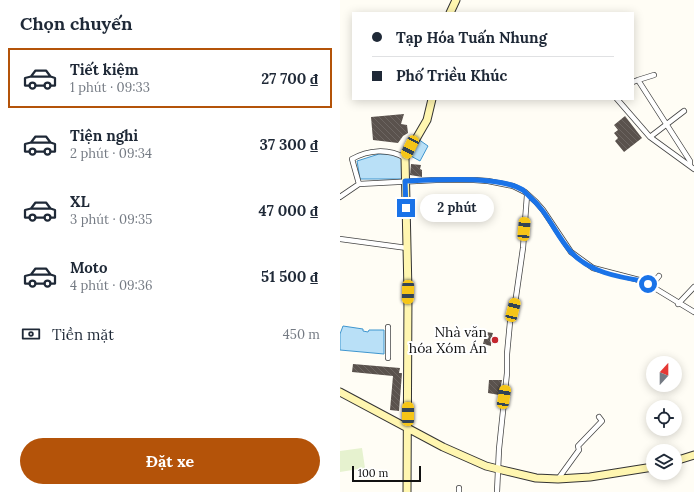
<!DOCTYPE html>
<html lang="vi">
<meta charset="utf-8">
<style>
body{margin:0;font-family:Lora,serif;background:#f6f6f7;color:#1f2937;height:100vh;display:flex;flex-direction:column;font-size:15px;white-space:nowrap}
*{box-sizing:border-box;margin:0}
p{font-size:13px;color:#747a83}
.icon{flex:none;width:22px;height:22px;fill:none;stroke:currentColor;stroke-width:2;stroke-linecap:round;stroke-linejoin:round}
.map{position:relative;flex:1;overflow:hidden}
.panel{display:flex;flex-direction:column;background:#fff;width:340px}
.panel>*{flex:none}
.top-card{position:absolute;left:12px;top:12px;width:282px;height:88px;border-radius:0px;box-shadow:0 2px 10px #0003;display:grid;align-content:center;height:88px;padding:0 20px;background:#fff}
.needle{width:26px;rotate:21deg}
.controls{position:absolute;left:306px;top:356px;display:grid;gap:8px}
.controls a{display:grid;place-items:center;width:36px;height:36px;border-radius:50%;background:#fff;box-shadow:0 2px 10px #0003;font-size:20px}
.scale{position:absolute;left:12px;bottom:10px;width:69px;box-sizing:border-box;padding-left:4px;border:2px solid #111;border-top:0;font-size:11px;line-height:14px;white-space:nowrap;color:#111;-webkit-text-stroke:3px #fff;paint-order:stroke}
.end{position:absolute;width:18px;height:18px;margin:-9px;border:5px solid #1a73e8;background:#fff;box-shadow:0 0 0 2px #fff}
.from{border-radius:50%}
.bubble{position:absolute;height:28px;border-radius:14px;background:#fff;box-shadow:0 2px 10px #0003;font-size:13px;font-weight:800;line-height:28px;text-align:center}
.car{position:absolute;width:12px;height:24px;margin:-12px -6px;border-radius:5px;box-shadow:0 0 3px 1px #0007;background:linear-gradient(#f5c518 24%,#345 0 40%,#f5c518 0 76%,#345 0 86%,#f5c518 0)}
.top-card b{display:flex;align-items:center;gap:14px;height:38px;font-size:15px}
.top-card b+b{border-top:1px solid #e0e1e3}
.top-card i{width:10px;height:10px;background:#1f2937}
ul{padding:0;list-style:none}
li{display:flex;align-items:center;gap:12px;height:60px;margin:0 8px 6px;padding:0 12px;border:2px solid transparent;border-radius:0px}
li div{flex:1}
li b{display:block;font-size:15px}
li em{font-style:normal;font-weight:800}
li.current{border-color:#b45309}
li>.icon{width:36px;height:36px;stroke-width:1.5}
h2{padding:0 20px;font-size:18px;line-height:48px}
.pay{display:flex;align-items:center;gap:10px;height:44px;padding:0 20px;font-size:15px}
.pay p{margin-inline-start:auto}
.cta{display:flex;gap:8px;margin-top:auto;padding:8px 20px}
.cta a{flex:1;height:46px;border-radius:24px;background:#b45309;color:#fff;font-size:16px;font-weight:800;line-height:46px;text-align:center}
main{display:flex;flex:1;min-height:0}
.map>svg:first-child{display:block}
.pitch{fill:#e6f2cf}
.water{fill:#b9e0f7;stroke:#3f96cf}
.building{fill:url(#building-back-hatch)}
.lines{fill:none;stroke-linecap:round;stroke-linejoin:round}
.street-casing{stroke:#444;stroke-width:6}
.secondary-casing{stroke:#333;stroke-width:9}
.street{stroke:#fff;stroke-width:4.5}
.secondary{stroke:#fff6b0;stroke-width:7}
.route{stroke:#1a73e8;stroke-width:5}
.poi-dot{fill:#c4262e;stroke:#fff;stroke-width:1.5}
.labels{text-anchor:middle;stroke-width:4;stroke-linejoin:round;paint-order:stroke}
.poi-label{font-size:14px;fill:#111;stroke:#fff;text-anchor:end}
</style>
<main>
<section class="panel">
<h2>Chọn chuyến</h2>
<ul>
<li class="current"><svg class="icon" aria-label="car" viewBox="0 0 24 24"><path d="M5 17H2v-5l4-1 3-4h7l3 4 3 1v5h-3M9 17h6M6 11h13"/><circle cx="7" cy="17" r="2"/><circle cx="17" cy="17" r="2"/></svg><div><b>Tiết kiệm</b><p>1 phút · 09:33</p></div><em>27 700 ₫</em></li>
<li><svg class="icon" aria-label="car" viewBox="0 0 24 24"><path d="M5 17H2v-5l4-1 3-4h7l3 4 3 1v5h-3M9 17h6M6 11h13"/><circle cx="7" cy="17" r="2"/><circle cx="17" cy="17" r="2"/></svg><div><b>Tiện nghi</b><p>2 phút · 09:34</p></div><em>37 300 ₫</em></li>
<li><svg class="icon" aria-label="car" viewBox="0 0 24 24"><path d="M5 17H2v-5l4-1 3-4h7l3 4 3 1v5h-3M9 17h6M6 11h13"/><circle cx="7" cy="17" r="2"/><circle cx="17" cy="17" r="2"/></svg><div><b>XL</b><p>3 phút · 09:35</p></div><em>47 000 ₫</em></li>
<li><svg class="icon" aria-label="car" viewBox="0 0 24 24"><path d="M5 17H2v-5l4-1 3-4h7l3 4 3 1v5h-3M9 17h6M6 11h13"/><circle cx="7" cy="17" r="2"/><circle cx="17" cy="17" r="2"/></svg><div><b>Moto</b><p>4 phút · 09:36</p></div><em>51 500 ₫</em></li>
</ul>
<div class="pay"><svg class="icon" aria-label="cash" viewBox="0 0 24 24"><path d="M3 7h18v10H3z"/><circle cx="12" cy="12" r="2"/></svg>Tiền mặt<p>450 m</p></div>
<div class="cta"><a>Đặt xe</a></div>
</section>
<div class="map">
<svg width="354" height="492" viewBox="0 0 354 492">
<defs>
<pattern id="building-back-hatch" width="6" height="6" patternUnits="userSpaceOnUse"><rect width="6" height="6" fill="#5a524d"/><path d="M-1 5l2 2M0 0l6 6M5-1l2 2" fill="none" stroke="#6d6662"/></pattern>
</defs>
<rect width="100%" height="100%" fill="#fffdf5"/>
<path class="pitch" d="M22,448L25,468L0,472V451Z"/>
<path class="water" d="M78,139L88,146L80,161L69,155Z
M39,154H51L65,158L64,179H20L17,161Z
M3,326L23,329V331L28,332L29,330H44V354L0,350V334Z"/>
<path class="building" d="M64,114L61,124L67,125L68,133L63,136L58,143L33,140L31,117Z
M285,116L302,138L284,152L275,141L278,138L274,133L278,130L274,125Z
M71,164L81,165L80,169L82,170V177L70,175Z
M146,332L153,333L152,336H154V344L151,343V346L143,344Z
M13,364L60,368L59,373H62L59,411L50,410L53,376L12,372Z
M149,380H162L159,395L148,393Z"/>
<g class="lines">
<defs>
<path id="street" d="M298,80L314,75
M293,82L298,80L350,161V166
M277,99L310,137L354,169
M310,137L344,111
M19,184L12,159C28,150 48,148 65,158
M0,197L19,184L96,180H134L148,181L173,186L185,192L196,202L203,210L231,252L253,268L303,281L354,312
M0,239L67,248
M311,286L319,276
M338,304L354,287
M48,327V358
M218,479L239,450L238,446L262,421L259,417
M119,492V488
M157,492L159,449L167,373V354L170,322L176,297L183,248L187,195"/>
<path id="secondary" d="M110,13L116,0
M0,392L103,447L146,466L158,469L196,478L218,479L250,477L313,467
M335,461L354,455
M67,492L68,292L65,158L87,120L92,99"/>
</defs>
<use href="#street" class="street-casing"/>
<use href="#secondary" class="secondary-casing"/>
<use href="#street" class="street"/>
<use href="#secondary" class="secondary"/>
</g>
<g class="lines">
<path class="route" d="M66,208L65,181C94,180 158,175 183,190C185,192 187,194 189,196C208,212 215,234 231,252C249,272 278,277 303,281L308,284"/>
</g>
<circle class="poi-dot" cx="155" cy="340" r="4"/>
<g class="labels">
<g class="poi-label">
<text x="147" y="337">Nhà văn<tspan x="147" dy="16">hóa Xóm Án</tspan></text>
</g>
</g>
</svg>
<div class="controls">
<a><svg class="needle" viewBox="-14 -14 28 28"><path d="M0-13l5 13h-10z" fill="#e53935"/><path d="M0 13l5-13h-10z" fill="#747a83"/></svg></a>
<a><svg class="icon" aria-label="locate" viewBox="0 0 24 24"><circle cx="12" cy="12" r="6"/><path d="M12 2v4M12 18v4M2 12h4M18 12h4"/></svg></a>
<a><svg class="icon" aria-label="layers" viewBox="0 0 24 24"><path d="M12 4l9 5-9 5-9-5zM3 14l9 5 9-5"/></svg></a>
</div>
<div class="scale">100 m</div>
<i class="end from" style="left:308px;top:284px"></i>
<i class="end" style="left:66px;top:208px"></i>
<div class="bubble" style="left:80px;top:194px;width:74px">2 phút</div>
<i class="car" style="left:70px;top:147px;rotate:207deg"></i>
<i class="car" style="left:184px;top:229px;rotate:5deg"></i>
<i class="car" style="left:68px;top:292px;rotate:181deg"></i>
<i class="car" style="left:173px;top:310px;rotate:14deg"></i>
<i class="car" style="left:164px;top:397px;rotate:9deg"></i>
<i class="car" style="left:68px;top:414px;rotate:0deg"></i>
<div class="top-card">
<b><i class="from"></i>Tạp Hóa Tuấn Nhung</b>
<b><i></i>Phố Triều Khúc</b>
</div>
</div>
</main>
